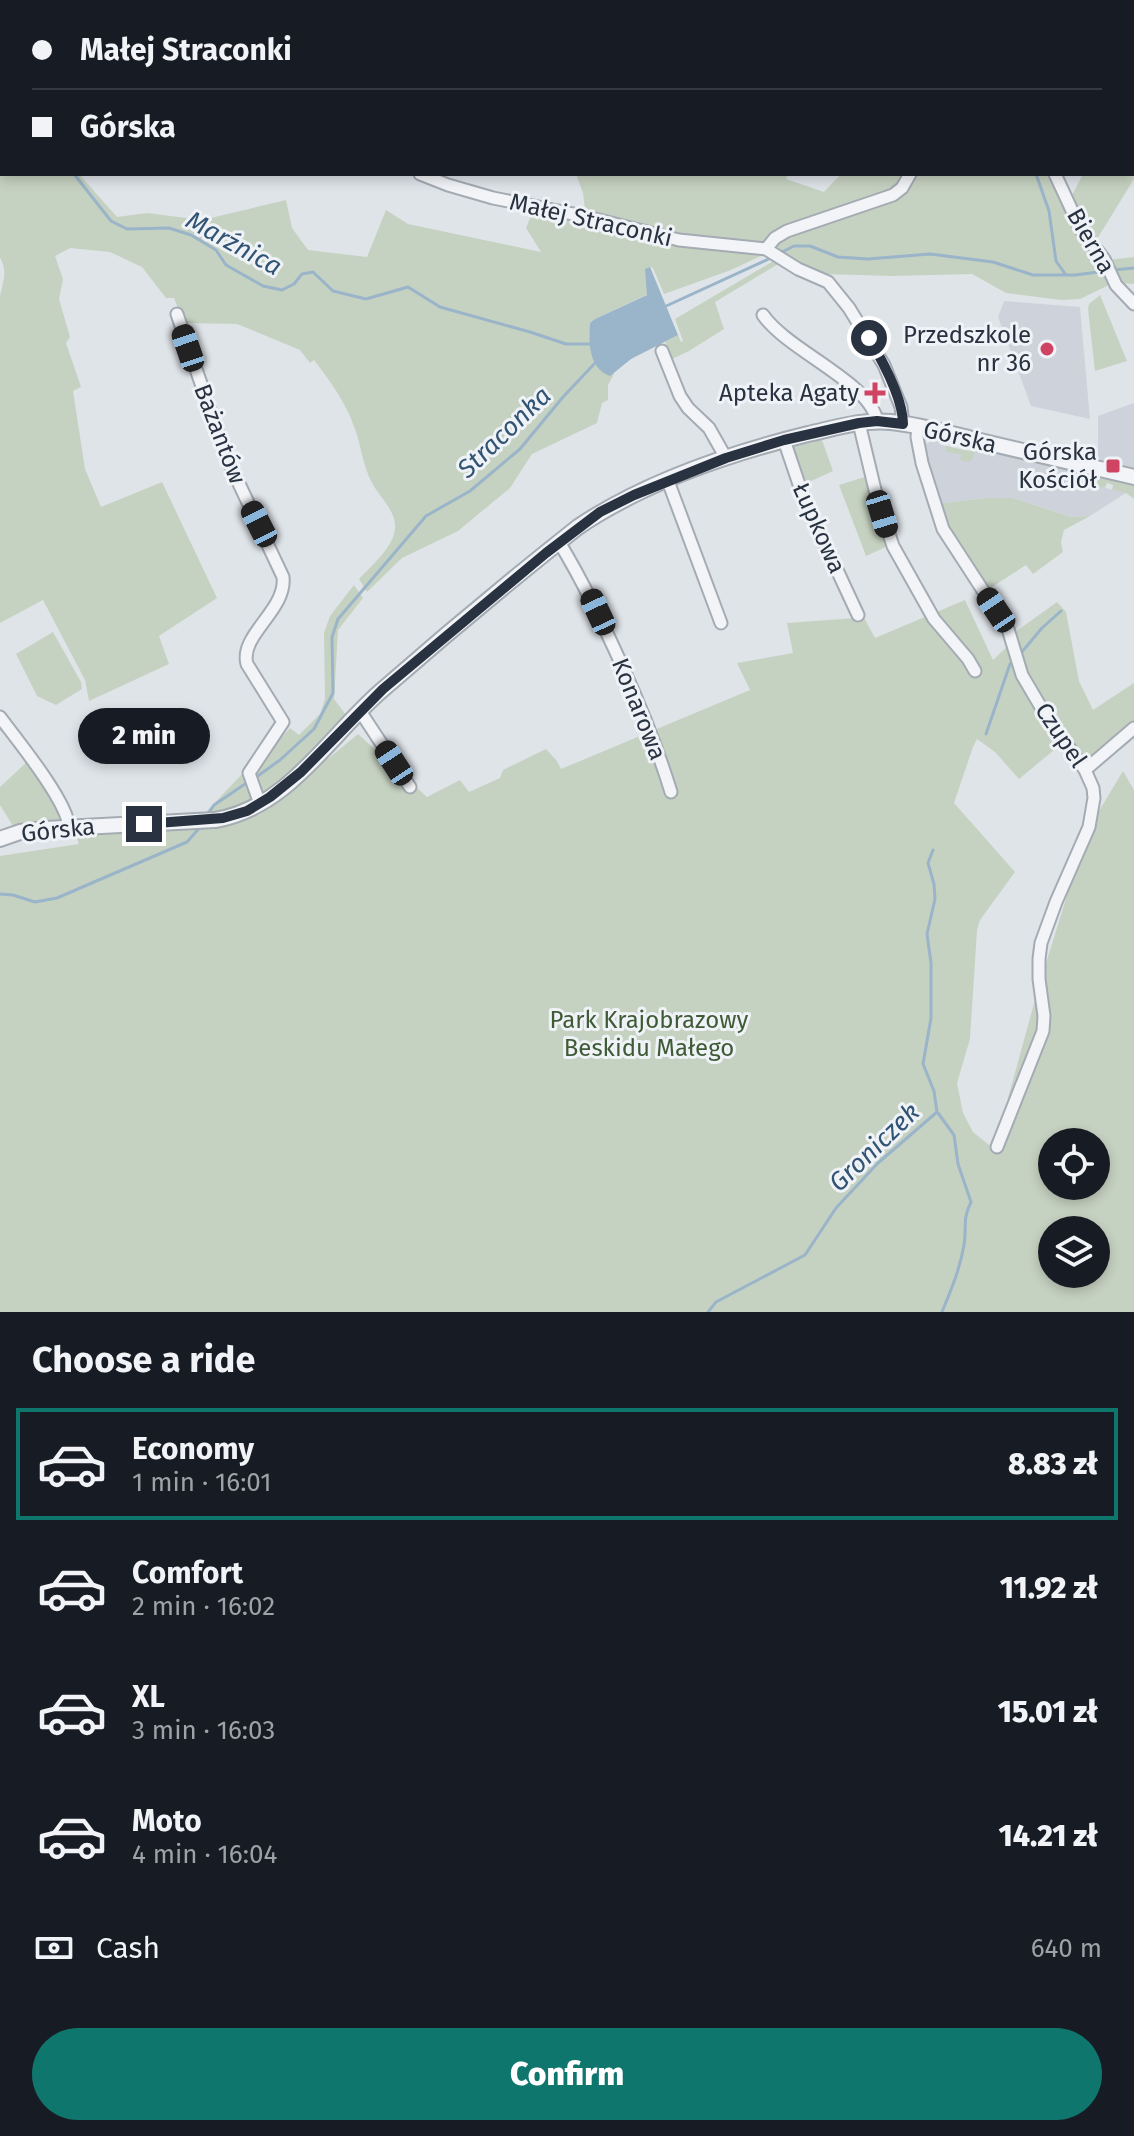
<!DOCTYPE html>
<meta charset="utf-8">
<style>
body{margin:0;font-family:"Fira Sans",sans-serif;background:#20242c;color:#f1f3f6;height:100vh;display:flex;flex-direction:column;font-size:30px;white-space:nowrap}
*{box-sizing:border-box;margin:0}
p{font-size:26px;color:#9ea1a6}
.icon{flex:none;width:44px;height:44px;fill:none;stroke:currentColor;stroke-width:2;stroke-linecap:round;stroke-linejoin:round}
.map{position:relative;height:1312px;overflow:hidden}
.details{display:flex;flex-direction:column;background:#171b24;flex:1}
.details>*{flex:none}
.hud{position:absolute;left:0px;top:0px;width:1134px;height:176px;box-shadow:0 4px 12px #0003;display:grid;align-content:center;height:176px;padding:0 32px;background:#171b24}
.buttons{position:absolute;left:1038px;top:1128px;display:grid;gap:16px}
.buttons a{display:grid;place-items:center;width:72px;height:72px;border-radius:50%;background:#171b24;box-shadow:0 4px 12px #0003;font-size:40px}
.end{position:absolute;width:36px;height:36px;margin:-18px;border:10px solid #283240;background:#fff;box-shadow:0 0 0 4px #fff}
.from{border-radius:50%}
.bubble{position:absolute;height:56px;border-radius:28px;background:#171b24;box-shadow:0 4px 12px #0003;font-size:26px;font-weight:800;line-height:56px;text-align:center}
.car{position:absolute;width:24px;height:48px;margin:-24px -12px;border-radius:10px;box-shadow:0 0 6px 2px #0007;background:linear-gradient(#222 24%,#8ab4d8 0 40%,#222 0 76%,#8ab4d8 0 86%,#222 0)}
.hud b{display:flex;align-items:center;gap:28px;height:76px;font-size:30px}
.hud b+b{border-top:2px solid #363941}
.hud i{width:20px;height:20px;background:#f1f3f6}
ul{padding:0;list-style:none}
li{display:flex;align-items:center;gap:24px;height:112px;margin:0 16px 12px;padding:0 16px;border:4px solid transparent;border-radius:0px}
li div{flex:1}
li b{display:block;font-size:30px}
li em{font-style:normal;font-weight:800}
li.active{border-color:#0f766e}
li>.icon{width:72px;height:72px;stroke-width:1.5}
h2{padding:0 32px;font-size:36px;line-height:96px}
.pay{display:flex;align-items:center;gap:20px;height:88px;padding:0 32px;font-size:30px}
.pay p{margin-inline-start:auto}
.action{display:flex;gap:16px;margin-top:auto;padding:16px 32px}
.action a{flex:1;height:92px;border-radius:48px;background:#0f766e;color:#fff;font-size:32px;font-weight:800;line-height:92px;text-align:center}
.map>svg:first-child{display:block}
.built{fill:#ced3db}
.green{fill:#c6d2c1;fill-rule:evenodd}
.water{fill:#9ab4c9}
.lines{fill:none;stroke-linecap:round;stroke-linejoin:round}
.stream{stroke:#9ab4c9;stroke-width:3}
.minor-casing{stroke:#a4abb3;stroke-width:15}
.tertiary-casing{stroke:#a4abb3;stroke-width:18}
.minor{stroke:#f2f4f7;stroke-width:11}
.tertiary{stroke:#f2f4f7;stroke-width:14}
.route{stroke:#283240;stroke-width:10}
.poi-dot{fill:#ce4462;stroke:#eff2f6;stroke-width:3}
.labels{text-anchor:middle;stroke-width:6;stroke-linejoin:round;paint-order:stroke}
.street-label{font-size:24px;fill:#283240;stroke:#eff2f6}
.poi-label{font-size:24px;fill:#283240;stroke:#eff2f6;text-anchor:end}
.park-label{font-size:24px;fill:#3f5b36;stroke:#eff2f6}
.water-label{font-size:26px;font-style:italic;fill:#325474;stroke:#eff2f6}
</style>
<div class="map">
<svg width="1134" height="1312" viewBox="0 0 1134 1312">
<rect width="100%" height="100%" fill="#dfe4e9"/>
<path class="built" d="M1004,301L1080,307L1090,419L1031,406L998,317Z
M1134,403V469L1098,460V416Z
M929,438L937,440L941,445L969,451L974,448L1099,478L1097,486L1126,493L1090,516L1071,517L1013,498H986L936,504L922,444L929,443Z"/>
<path class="green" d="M0,0H723L721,2H2V174H79L117,217L147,213L202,220L286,200L292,228L308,250L367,257L386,210L408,224L541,252L526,228L532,213L560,216L624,231L627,235L635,236L637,234L765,254L731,270L664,294L653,268L650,267L648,294L595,319L590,323L610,375L615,372L608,385V400L602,403L597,423L532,454L510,488L458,531L402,558L367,592L359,579C371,566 397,545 395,524C394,509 378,495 371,481C363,465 361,446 355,429C346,403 331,382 314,360L310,363L300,350L237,324L184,323L174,298H166L142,267L110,252L70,248L55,256L63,279L59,299L70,337L66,343L81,387L73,391L85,469L101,507L162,482L217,598L159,636L169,664L89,701L85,680L43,600L0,623V296C3,282 8,271 0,258Z
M1132,83L1134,87V179L1094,244L1070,199L1083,174H1132Z
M576,174H789L786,179L824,192L841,174H907L897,189L763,242H758L710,241L645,228L642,225L585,210L583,193Z
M914,174H1053L1102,260L1111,284L1080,299L1061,300L1006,293L972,274L893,276L823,274L804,267L777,252L778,242L784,237L888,201Z
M1134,257V284L1119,283L1108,260Z
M775,260L780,263L715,302L724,329L689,351L672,359L665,342L678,335L681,342L683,341L675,319Z
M1100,295L1127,361L1095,371L1088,309L1089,304Z
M822,440L833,471L807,483L792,447Z
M946,446L969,451L976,448L972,460L968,462L960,460L961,455L945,451Z
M868,476L890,545L866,556L839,485Z
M1099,478L1134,486V499L1126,493L1112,490L1113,485L1107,483L1105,488L1096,486Z
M986,498H1013L1071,517L1090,516L1064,530L1061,542L1063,552L1033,574L1026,565L986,591L962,556L936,504Z
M354,585L363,598L338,630L334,699L346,715L296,768L261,794L253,772L265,755L290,728L299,735L320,714L325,699L324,633L330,616Z
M965,600L993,660L1010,644L1068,752L1066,754L1059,746L1019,779L995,752L977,739L973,747L954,803L1015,872L980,920L977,930L970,1039L957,1083L963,1113L973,1132L994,1149L1038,989L1087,831L1123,771L1134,790V1312H0V856L79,844L76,836L162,831L198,826L209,828L236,822L257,813L259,815L305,778L326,756L329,758L358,734L427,797L460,780L469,792L500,778L503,770L546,749L557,761L561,769L750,690L737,663L793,653L787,623L857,618L863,616L875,638ZM1052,1142H1096V1186H1052ZM1052,1230H1096V1274H1052Z
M1057,602L1066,612L1079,681L1093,710L1134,683V722L1088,762L1084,760L1086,756C1079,753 1077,747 1071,745L1031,685L1015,636L1018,630Z
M53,632L81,682L82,689L56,705L37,696L16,654Z
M29,760L63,815V819L13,826L0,805V787Z
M243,773L247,777L254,799L234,808L205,813Z"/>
<path class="water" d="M650,267L678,335L631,359L610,376C588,368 589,342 590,323L595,319L647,295L645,269Z"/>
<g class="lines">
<path class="stream" d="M952,0L953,2
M0,127H2
M74,174L111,221L127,229L169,228L191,235L216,250L226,265L263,286L282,290L294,284L302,274L313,272L333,291L366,299L408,287L440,307L530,332L566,344H590
M1036,174L1049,211L1056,261L1066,275
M780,253L794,246H810L838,257L868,259L930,254L993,262L1033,275H1075L1106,271
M1113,270L1134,268
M664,307L773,257
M1021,653L1042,628L1061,611
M986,734L1010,664
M255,778L280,760L314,729L333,693L332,637L338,619L426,516L470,491L520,449L563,397L596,362
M208,814L214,805L248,782
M0,894L13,895L35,902L57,898L187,842L203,824
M938,1113L954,1135L958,1164L971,1202C962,1220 967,1227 964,1245C960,1269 951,1290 942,1312
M708,1312L716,1302L805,1255L836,1208L878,1163L937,1112L934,1091L923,1064L931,1018V963L927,934L935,899L934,884L928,863L933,850"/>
<defs>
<path id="minor" d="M825,0L826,2
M0,97H2
M420,174L448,185L493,198L583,216L679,240L766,249L798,269L828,282L849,308L884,365L901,407L903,424
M1055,174L1081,230L1104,259L1116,285L1134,304
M766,249L775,238L787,231L893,195L902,188L910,174
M177,314L226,456L283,577C287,610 239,635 247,664L283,722L249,773L260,804
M763,315C788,351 870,382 877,421
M662,351L680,396L688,408L709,428L726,458
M859,423L876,494L893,546L934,619L968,659L975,671
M918,427L917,437L922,463L943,529L1008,629L1022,675L1042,709L1085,770L1093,788L1094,798L1089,827L1056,902L1041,943L1039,959V979L1044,1016L1043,1031L997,1147
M784,440L804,499L858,615
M668,481L721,623
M559,542C584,583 604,626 624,670C642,710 658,750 671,792
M360,711L410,787
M0,717C18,741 67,801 69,827
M1085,770L1134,728"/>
<path id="tertiary" d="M0,839L20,832L45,829L215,820C288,808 329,736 381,691C445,635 511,580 578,527C643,483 731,453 808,434C835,428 863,419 891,422C921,425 951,434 980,441C1032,453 1083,465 1134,477"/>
</defs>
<use href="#minor" class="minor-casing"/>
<use href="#tertiary" class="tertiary-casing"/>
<use href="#minor" class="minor"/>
<use href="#tertiary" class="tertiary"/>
</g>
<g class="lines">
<path class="route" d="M144,824L223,818L247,811L270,797L301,772L383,689L546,553L600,512L634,495L726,458L784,440L859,423L877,421L903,424C903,398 882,360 869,338"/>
</g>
<g class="poi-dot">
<circle cx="1047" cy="349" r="8"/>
<path d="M871 381h8v8h8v8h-8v8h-8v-8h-8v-8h8z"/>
<rect x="1105" y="458" width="16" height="16" rx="4"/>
</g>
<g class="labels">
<g class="street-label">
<text transform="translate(591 220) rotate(13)" y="8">Małej Straconki</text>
<text transform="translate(1091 241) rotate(60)" y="8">Bierna</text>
<text transform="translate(220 434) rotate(69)" y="8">Bażantów</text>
<text transform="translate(960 437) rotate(13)" y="8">Górska</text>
<text transform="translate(819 528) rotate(66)" y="8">Łupkowa</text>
<text transform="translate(639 709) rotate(68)" y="8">Konarowa</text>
<text transform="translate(1061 735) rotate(56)" y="8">Czupel</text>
<text transform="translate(58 830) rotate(-6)" y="8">Górska</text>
</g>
<g class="poi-label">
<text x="1031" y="343">Przedszkole<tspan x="1031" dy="28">nr 36</tspan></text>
<text x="859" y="401">Apteka Agaty</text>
<text x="1097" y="460">Górska<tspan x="1097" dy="28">Kościół</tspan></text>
</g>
<g class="park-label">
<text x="649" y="1028">Park Krajobrazowy<tspan x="649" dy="28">Beskidu Małego</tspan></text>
</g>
<g class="water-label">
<text transform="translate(234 243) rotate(29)" y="9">Marźnica</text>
<text transform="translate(504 432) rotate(-44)" y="9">Straconka</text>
<text transform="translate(874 1147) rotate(-44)" y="9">Groniczek</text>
</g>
</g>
</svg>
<div class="buttons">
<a><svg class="icon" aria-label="locate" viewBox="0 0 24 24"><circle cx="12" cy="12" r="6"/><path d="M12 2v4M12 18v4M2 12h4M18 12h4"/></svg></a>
<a><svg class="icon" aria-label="layers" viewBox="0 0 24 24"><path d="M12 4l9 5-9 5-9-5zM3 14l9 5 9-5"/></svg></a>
</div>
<i class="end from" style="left:869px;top:338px"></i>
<i class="end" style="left:144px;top:824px"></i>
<div class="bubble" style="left:78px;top:708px;width:132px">2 min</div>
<i class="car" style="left:188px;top:348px;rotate:341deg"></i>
<i class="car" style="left:882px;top:514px;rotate:163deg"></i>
<i class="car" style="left:259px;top:524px;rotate:333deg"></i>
<i class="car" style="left:996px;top:610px;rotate:326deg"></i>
<i class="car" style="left:598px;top:612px;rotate:335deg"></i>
<i class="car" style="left:394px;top:763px;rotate:327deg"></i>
<div class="hud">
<b><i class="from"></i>Małej Straconki</b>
<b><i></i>Górska</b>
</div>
</div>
<section class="details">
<h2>Choose a ride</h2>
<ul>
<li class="active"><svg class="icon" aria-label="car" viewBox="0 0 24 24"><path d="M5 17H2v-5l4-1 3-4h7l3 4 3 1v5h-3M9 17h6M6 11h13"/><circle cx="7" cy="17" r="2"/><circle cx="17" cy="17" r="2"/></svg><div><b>Economy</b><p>1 min · 16:01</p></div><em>8.83 zł</em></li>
<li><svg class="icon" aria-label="car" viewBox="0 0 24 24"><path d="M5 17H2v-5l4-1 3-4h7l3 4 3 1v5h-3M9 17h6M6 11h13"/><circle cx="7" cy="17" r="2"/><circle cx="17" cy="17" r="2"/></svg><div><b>Comfort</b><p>2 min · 16:02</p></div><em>11.92 zł</em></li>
<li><svg class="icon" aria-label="car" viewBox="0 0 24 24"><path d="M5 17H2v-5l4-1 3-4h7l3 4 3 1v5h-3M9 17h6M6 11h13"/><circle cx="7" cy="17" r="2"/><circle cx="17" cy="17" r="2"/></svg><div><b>XL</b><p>3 min · 16:03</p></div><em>15.01 zł</em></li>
<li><svg class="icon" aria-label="car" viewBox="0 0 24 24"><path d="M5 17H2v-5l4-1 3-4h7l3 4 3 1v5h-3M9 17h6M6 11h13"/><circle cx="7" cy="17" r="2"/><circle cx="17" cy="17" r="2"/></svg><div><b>Moto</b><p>4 min · 16:04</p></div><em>14.21 zł</em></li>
</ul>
<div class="pay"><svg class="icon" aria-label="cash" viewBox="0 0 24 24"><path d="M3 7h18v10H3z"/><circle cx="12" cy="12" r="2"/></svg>Cash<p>640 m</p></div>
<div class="action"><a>Confirm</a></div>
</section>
